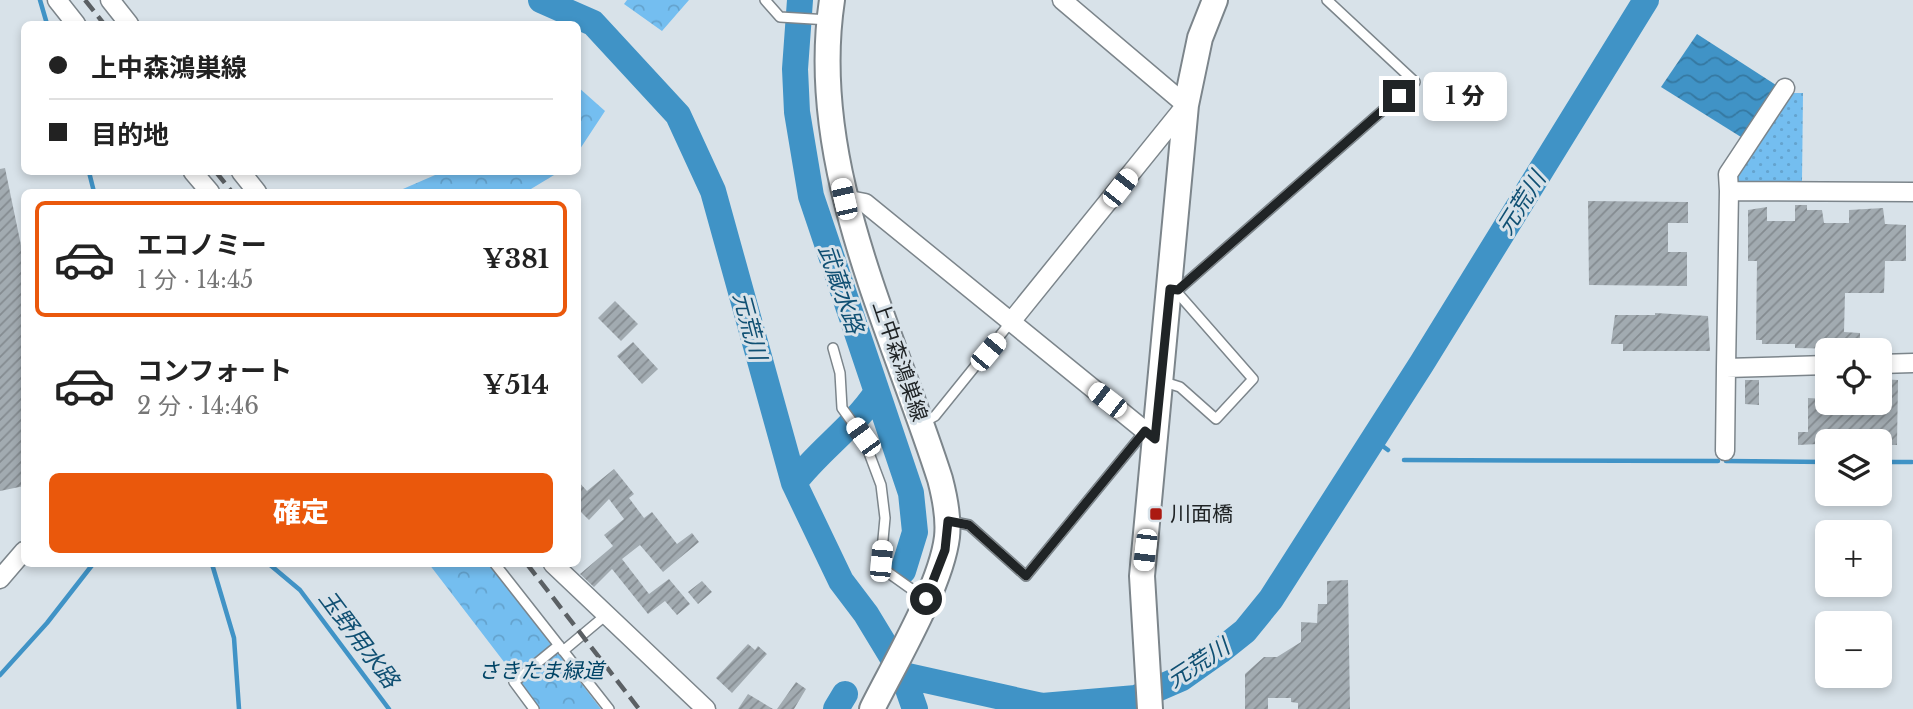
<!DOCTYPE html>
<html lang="ja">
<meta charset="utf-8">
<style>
body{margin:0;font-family:"Libre Baskerville","Noto Sans JP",serif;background:#f6f6f6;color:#222;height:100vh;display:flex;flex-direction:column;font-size:26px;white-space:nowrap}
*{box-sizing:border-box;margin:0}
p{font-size:23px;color:#767676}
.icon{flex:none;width:38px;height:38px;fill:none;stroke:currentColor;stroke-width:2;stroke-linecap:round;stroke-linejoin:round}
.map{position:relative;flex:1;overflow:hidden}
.sheet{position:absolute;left:21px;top:189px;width:560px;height:378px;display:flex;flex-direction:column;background:#fff;border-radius:10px;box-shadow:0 4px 10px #0003}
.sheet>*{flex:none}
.banner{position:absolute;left:21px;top:21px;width:560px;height:154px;border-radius:10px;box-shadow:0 4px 10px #0003;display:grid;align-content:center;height:154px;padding:0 28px;background:#fff}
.tools{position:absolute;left:1815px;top:338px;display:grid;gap:14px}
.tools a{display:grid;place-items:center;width:77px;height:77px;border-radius:10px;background:#fff;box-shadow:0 4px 10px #0003;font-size:35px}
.end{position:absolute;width:32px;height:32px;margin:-16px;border:9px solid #202426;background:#fff;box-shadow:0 0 0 4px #fff}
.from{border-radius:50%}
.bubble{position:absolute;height:49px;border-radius:10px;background:#fff;box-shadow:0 4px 10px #0003;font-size:23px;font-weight:800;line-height:49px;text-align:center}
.car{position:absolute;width:21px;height:42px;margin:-21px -10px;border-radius:9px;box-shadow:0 0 5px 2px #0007;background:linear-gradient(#fff 24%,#345 0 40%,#fff 0 76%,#345 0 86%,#fff 0)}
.banner b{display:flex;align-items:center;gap:24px;height:66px;font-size:26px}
.banner b+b{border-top:2px solid #e0e0e0}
.banner i{width:18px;height:18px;background:#222}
ul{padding:12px 0 0;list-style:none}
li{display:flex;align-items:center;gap:21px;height:116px;margin:0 14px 10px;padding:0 14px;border:4px solid transparent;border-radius:10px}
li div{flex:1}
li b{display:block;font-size:26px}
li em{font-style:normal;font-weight:800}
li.active{border-color:#ea580c}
li>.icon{width:63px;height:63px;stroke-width:1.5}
.button{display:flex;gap:14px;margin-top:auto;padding:14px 28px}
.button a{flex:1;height:80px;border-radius:10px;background:#ea580c;color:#fff;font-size:28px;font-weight:800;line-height:80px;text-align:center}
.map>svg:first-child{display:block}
.grass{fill:url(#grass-dots)}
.park{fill:url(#park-crowns)}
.water{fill:url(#water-waves)}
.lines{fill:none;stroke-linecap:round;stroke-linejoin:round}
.stream{stroke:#4093c6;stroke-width:4.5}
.river{stroke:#4093c6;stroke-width:26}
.building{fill:url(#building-hatch)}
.lane-casing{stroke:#7c858b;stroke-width:12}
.street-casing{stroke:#7c858b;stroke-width:21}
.secondary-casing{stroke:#7c858b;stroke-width:28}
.lane{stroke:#fff;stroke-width:9}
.street{stroke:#fff;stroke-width:18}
.secondary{stroke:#fff;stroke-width:24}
.rail{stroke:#5b6064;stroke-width:4.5;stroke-dasharray:14 7;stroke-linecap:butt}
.route{stroke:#202426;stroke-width:9}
.poi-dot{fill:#ab1a11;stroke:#d8e2e9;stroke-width:2.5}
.labels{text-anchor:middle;stroke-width:6;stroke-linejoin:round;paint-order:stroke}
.street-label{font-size:21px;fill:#202426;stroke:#d8e2e9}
.poi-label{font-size:21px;fill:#202426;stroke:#d8e2e9;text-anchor:start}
.park-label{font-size:21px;font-style:italic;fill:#046;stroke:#d8e2e9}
.water-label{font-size:23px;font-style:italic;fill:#105073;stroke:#d8e2e9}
</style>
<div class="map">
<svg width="1913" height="709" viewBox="0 0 1913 709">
<defs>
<pattern id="grass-dots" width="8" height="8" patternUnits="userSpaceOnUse" patternTransform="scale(1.75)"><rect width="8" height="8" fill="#74bef0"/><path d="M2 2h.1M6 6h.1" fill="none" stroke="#64a3ce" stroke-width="1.8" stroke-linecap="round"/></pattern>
<pattern id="park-crowns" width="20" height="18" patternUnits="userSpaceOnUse" patternTransform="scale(1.75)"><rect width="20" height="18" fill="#74bef0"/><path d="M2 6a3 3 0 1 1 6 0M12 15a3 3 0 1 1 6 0" fill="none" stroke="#64a3ce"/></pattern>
<pattern id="water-waves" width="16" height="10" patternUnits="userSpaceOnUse" patternTransform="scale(1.75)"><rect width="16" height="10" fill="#4093c6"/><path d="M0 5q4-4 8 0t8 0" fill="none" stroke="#3578a1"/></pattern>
<pattern id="building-hatch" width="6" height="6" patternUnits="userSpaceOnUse" patternTransform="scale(1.75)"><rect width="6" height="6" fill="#a2abb1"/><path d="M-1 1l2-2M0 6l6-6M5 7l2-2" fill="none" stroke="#848b90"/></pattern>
</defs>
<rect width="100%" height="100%" fill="#d8e2e9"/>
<path class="grass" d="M1791,93H1803L1802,181H1738L1736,176Z"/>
<path class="park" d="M627,0H689L662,31L624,4Z
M578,87L605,111L578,152Z
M442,172H559L526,192H396Z
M429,564H489L601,709H540Z"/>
<path class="water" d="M1697,34L1776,85L1741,137L1661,87Z"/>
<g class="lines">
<path class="stream" d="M40,0L47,24
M89,172L94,192
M1373,439L1388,450
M1404,460L1718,461
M1726,461L1827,462
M1880,462H1912
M212,564L234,638L239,709
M269,564L300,590L389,709
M0,675L47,623L93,564"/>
<path class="river" d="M541,0L593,23L678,115L713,191L794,483L841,581L866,614L903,675L915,709
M800,0L795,69L797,112L811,196L911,493L915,532L903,571
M794,483C819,450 854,427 877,392
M903,675L1042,706L1136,698L1182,678L1220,651L1245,631L1271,599L1422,363L1646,0
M836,709L845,694"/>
</g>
<path class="building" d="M5,168L24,260V486L0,491V169Z
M1588,201L1688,202V223H1668V252H1687V286L1589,285Z
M1795,205H1807V210H1822L1824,223H1849V210L1883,208L1885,224L1906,225V261H1885L1884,293H1845L1844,332L1860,333V344H1847V349L1795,348V344H1762V340H1756L1757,261H1748V210L1767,207V221H1795Z
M615,301L638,324L621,341L598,318Z
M1655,313L1708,316L1710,351H1623V344H1611L1615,315H1655Z
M633,342L658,369L642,384L617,356Z
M1880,379L1898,380L1897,445H1880V441L1798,445V432H1808V398L1827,399V402H1880Z
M1745,380H1759V405L1745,404Z
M614,469L634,494L629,498L644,518L652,512L677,544L692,533L699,542L663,572L640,545L622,559L649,594L669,579L690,604L677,615L665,601L648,614L612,569L594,587L580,574L613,546L604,535L624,519L609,499L589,520L578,509V481L587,491Z
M1348,580L1350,709H1298V703L1291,702V698H1268V709H1245V674L1264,657H1277L1301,642V622L1317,623L1318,604H1327V581Z
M702,581L712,592L698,604L688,592Z
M748,644L755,650L758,646L767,654L732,693L716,678Z
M796,682L806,689L794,709H777Z
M748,694L773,709H738Z"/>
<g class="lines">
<defs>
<path id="lane" d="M765,0L780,17L829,20
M1178,290L1415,82L1327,0
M833,348L840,373L842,408L863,437L881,485L885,518L881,561L886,571L924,598
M1161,381L1180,387L1216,419L1253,379L1175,290
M922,423L935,416L1010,323
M949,521L969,525L1026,576L1145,431
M495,564L609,709
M563,651L606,615
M534,709L514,682L559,645"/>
<path id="street" d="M57,0L76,24
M110,0L129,24
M193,172L210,192
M241,172L257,192
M1729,191L1728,174L1785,88
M844,199L865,203L1155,439
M1010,323L1186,105L1062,0
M1880,364L1913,363
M1827,365L1726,368L1729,191L1913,192
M1725,451L1726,368
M553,564L706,709
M0,579L24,551"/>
<path id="secondary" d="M832,0C807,165 891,326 940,479C945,498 949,518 947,537C941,586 895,663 872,709
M1150,709L1142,576L1186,105L1200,38L1215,0"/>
</defs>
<use href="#lane" class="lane-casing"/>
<use href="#street" class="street-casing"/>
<use href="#secondary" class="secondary-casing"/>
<use href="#lane" class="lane"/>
<use href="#street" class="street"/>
<use href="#secondary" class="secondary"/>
<path class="rail" d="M85,0L104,24
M216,172L232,192
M527,564L639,709"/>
</g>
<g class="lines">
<path class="route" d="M926,599L945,550L948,521L969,525L1026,576L1145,431L1155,439L1170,289L1178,290L1399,96"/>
</g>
<rect class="poi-dot" x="1149" y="507" width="14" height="14" rx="3.5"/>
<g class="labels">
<g class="street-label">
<text transform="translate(900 361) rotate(71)" y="7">上中森鴻巣線</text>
</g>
<g class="poi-label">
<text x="1170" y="521">川面橋</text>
</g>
<g class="park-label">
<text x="541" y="678">さきたま緑道</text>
</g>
<g class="water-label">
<text transform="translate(1521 203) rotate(-58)" y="8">元荒川</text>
<text transform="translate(841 289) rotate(71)" y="8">武蔵水路</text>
<text transform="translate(750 326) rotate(75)" y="8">元荒川</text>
<text transform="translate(359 639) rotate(53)" y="8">玉野用水路</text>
<text transform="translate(1198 663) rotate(-33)" y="8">元荒川</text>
</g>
</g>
</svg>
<div class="tools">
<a><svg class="icon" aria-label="locate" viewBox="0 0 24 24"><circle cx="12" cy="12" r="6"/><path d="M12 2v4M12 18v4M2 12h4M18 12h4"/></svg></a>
<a><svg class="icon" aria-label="layers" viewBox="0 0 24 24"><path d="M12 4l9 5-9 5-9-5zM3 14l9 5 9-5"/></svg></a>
<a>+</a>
<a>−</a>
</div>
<i class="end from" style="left:926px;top:599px"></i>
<i class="end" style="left:1399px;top:96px"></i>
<div class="bubble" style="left:1423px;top:72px;width:84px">1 分</div>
<i class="car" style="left:1120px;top:188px;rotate:38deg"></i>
<i class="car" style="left:844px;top:199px;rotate:347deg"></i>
<i class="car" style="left:988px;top:352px;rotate:40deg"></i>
<i class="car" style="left:1107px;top:400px;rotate:308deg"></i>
<i class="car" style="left:863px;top:437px;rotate:324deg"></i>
<i class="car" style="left:1145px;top:550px;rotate:187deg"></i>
<i class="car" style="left:881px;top:561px;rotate:5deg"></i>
<div class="banner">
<b><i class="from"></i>上中森鴻巣線</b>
<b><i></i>目的地</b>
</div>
<section class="sheet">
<ul>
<li class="active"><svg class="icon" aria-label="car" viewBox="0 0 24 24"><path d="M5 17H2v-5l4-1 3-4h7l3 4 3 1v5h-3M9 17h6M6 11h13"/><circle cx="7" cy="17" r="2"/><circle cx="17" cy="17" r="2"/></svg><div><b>エコノミー</b><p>1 分 · 14:45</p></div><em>¥381</em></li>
<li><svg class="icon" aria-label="car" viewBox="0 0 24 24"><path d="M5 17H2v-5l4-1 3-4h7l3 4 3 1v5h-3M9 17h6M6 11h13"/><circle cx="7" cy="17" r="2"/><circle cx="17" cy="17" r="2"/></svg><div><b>コンフォート</b><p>2 分 · 14:46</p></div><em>¥514</em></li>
</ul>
<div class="button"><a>確定</a></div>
</section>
</div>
